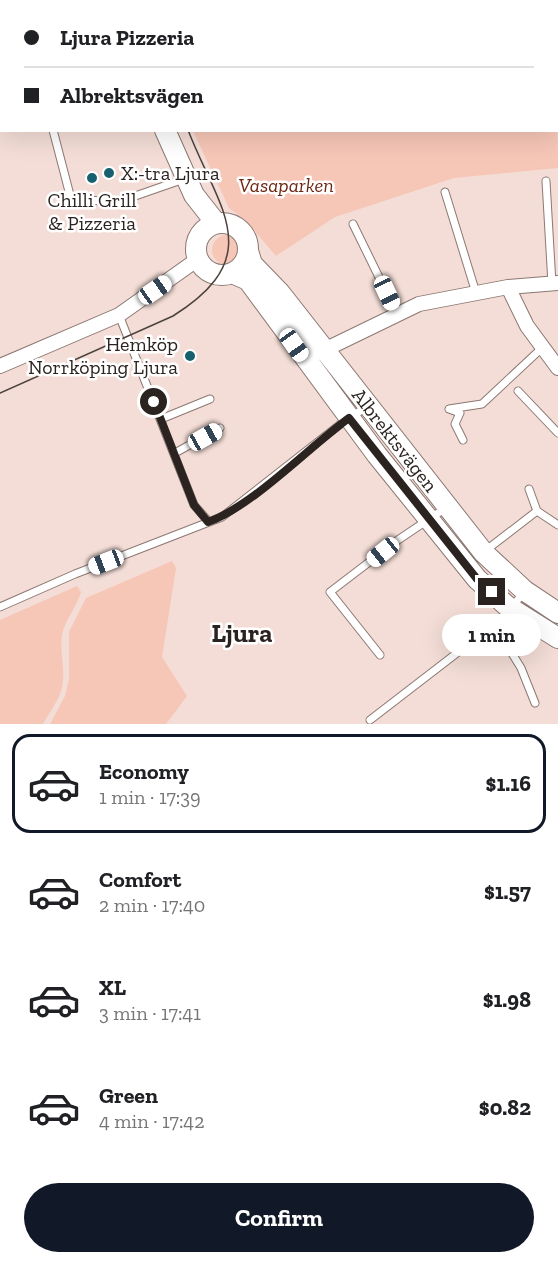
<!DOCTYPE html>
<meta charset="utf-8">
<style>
body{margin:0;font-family:"Zilla Slab",serif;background:#f6f6f6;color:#202124;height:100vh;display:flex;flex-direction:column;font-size:22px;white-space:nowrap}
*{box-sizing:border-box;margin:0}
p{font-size:20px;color:#757577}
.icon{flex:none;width:33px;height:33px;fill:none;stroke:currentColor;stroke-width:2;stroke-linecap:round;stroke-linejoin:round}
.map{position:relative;height:724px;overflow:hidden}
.details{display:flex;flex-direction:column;background:#fff;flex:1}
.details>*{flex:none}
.guide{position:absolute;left:0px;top:0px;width:558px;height:132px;box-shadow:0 6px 24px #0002;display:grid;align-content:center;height:132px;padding:0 24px;background:#fff}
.end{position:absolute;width:27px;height:27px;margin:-14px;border:8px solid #2b2320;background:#fff;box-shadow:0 0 0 3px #fff}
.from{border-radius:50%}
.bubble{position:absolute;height:42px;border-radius:21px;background:#fff;box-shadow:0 6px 24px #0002;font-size:20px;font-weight:700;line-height:42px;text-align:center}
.car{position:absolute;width:18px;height:36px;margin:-18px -9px;border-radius:8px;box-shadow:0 0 4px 2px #0007;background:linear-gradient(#fff 24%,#345 0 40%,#fff 0 76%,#345 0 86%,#fff 0)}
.guide b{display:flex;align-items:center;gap:21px;height:57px;font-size:22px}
.guide b+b{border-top:2px solid #e0e0e0}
.guide i{width:15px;height:15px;background:#202124}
ul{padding:10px 0 0;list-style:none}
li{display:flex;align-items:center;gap:18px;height:99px;margin:0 12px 9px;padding:0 12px;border:3px solid transparent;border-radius:18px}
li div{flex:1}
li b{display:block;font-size:22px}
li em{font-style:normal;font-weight:700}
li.on{border-color:#111827}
li>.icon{width:54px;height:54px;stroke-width:1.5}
.action{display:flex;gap:12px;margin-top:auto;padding:12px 24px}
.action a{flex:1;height:69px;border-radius:36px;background:#111827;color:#fff;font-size:24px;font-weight:700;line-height:69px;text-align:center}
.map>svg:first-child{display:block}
.green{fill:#f6c6b7}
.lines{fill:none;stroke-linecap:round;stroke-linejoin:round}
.lane-casing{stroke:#8c7872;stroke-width:9}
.street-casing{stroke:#8c7872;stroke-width:16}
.secondary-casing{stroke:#8c7872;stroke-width:22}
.lane{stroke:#fff;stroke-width:7}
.street{stroke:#fff;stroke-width:14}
.secondary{stroke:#fff;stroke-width:20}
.tram{stroke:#4b413d;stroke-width:1.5}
.route{stroke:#2b2320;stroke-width:8}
.poi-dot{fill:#17606f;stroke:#fff;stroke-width:2}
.labels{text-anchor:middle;stroke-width:5;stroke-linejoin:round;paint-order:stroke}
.poi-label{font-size:20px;fill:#2b2320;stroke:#fff;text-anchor:start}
.park-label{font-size:20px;font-style:italic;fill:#6c2711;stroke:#fff}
.street-label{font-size:20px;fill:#2b2320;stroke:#fff}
.district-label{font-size:26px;font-weight:bold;fill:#2b2320;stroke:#fff}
</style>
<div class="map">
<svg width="558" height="724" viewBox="0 0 558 724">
<rect width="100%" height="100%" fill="#f3ddd6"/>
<path class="green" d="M557,77L558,168L454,178L335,217L276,256L246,221L229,208L193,131L556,130Z
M212 250a15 15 0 1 1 30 0a15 15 0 1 1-30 0Z
M172,561L176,568L162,657L187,696L166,724H50L65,696L69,679V632L86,598Z
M77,586L81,592C77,607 65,619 62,635C59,653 67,672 61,691C57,703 49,713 43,724H0V620Z"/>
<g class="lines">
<defs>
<path id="lane" d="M183,0V2
M251,0V2
M476,2V0
M0,101L2,100
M53,130L71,199L118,202L184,179
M546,181L552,284
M445,192L476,293
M353,224L397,314
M119,315L194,505L209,522
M518,391L558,433
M161,419L210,399
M463,440L455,424L460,413L449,409L482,404L543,347
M175,453L220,428
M529,489L537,511
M485,551L537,511L558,525
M0,607L75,574L222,517L342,423L366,407
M494,624L521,668L535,703
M380,655L330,592L398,540L447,507
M370,720L505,616L524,592"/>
<path id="street" d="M508,287L527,326L558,368
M318,353L419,304L508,287L558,283
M0,366L119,315L198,259"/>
<path id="secondary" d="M123,0V2
M194,2L199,0
M0,43L2,42
M165,130L194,195L216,223
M196 249a26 26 0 1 1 52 0a26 26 0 1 1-52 0Z
M248,251L252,264L280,293L484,553L525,591L558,613
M232,273L248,280L377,455L477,579L507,606L558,638"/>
</defs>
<use href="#lane" class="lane-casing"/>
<use href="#street" class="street-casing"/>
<use href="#secondary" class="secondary-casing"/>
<use href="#lane" class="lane"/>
<use href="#street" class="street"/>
<use href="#secondary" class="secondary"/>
<path class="tram" d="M136,0L137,2
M0,393L173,316C269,256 218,208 188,130"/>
</g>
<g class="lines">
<path class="route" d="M154,402L194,505L208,522C253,506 309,447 349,418L477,579L492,592"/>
</g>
<g class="poi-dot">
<circle cx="109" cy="173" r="6"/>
<circle cx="92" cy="178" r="6"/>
<circle cx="190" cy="356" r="6"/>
</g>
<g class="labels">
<g class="poi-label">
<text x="121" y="180">X:-tra Ljura</text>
<text x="92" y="207" text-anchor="middle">Chilli Grill<tspan x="92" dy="23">&amp; Pizzeria</tspan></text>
<text x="178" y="351" text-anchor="end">Hemköp<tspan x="178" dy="23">Norrköping Ljura</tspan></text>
</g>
<g class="park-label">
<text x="286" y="192">Vasaparken</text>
</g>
<g class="street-label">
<text transform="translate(395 440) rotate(52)" y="7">Albrektsvägen</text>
</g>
<g class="district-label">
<text x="242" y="642">Ljura</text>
</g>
</g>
</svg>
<i class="end from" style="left:154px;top:402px"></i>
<i class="end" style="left:492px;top:592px"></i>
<div class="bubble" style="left:442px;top:614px;width:99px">1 min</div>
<i class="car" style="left:155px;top:290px;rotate:55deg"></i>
<i class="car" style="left:387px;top:293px;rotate:155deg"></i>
<i class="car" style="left:294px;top:345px;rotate:145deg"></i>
<i class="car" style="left:205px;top:437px;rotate:61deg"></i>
<i class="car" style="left:383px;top:552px;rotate:231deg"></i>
<i class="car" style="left:106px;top:562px;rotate:249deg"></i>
<div class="guide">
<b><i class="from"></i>Ljura Pizzeria</b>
<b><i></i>Albrektsvägen</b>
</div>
</div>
<section class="details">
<ul>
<li class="on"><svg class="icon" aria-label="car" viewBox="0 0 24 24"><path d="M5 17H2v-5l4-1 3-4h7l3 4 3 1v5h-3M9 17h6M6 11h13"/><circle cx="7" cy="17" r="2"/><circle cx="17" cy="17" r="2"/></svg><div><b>Economy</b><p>1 min · 17:39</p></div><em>$1.16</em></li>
<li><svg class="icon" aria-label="car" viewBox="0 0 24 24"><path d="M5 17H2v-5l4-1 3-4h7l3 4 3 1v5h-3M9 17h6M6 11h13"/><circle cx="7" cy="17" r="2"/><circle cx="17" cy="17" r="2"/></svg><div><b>Comfort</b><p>2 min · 17:40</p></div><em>$1.57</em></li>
<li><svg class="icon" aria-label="car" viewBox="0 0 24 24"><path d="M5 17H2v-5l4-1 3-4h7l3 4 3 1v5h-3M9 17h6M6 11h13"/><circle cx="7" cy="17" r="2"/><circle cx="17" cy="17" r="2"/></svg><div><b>XL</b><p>3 min · 17:41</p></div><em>$1.98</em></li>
<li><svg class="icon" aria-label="car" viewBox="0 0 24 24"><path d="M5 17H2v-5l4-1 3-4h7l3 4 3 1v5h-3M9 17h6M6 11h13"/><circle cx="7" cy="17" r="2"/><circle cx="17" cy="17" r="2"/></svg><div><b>Green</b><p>4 min · 17:42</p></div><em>$0.82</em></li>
</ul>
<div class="action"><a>Confirm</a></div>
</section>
